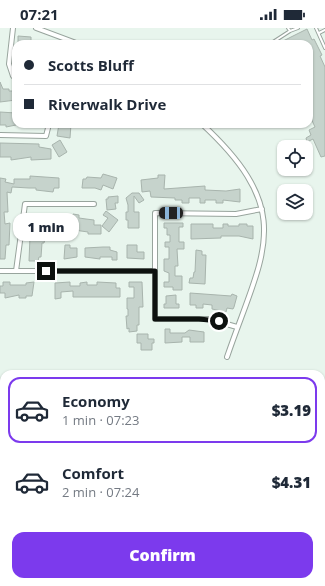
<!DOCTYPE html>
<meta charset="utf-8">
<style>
body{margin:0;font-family:"Open Sans",sans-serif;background:#f2f2f3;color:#1f2937;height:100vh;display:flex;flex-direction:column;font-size:15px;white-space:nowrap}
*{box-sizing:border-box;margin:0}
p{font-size:13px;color:#747a83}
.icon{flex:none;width:22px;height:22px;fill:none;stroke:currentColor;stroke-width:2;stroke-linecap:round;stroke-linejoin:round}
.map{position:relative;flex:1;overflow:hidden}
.panel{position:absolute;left:0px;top:342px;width:325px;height:216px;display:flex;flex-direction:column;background:#fff;border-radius:12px 12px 0 0;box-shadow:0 1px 3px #0004}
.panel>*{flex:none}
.banner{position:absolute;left:12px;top:12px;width:301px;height:88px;border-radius:12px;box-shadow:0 1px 3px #0004;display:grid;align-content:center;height:88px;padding:0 12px;background:#fff}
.controls{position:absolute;left:277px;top:112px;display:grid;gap:8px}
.controls a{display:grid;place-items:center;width:36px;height:36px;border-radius:8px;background:#fff;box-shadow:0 1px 3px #0004;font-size:20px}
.end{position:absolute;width:18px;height:18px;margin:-9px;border:5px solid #0d110f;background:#fff;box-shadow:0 0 0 2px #fff}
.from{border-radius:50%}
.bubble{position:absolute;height:28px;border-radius:12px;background:#fff;box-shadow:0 1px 3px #0004;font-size:13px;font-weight:800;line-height:28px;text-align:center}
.car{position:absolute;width:12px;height:24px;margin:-12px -6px;border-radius:5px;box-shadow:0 0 3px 1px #0007;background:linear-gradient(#222 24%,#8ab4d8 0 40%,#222 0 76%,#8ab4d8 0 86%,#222 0)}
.banner b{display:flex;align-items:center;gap:14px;height:38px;font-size:15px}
.banner b+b{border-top:1px solid #e0e1e3}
.banner i{width:10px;height:10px;background:#1f2937}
ul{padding:7px 0 0;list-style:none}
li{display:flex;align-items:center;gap:12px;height:66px;margin:0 8px 6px;padding:0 4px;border:2px solid transparent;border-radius:12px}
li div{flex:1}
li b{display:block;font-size:15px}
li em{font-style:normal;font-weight:800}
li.active{border-color:#7c3aed}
li>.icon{width:36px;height:36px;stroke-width:1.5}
.action{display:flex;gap:8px;margin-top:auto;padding:8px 12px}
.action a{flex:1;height:46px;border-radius:12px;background:#7c3aed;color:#fff;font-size:16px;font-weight:800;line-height:46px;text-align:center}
.status{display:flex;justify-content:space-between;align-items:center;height:28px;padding:0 20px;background:#fff;direction:ltr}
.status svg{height:11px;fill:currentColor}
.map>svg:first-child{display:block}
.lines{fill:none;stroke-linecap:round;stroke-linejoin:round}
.stream{stroke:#71cb9d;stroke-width:1.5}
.building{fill:#c6d3cc;stroke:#a8b4ad}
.service-casing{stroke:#98a49d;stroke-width:4}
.minor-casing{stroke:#98a49d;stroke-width:6}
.secondary-casing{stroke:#98a49d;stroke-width:8}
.service{stroke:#fff;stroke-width:2}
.minor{stroke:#fff;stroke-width:4}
.secondary{stroke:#fff;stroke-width:6}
.route{stroke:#0d110f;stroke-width:5}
</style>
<div class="status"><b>07:21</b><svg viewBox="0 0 49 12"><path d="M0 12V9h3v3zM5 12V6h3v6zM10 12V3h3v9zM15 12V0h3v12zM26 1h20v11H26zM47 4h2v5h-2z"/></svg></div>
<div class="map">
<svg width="325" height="558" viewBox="0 0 325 558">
<rect width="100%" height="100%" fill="#e8f5ed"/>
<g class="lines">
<path class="stream" d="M0,539H4
M68,554L77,558"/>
</g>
<path class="building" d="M307,1L312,12L314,11L322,27L320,28L325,39V128L321,129L313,111L307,114L306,110L311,107L309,102L315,99L309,86V16H277Z
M18,8L31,9V16H18Z
M0,54L3,61H9V63H16V72L0,74Z
M0,84L16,85V97L6,99V97H0Z
M59,96H71L70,110L57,108Z
M60,112L67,124L59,129L52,117Z
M0,115L39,116V119L51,121V131L31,132V129L11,132V129H0Z
M103,146L117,150L113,161L103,157L101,162L95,160H82L83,151H86L87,149L101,150Z
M158,147H165L164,161L205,158V162L226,163L240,161V174L223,172V175H216V172H205V175H200V170H189V175H182V172H175V170L151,169L150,163L142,164L141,152L158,150Z
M30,148L59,150V160H54L53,164L36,162V160H29L12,159L11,165L7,164L8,184H4L5,196L10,195L9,217H6L5,231H0V150L6,151L5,154L14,156V151H30Z
M132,165H139L144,172L139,175L134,168V184H139V200H128V192H126V184H128V177L126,170Z
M118,168V175H115L116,181L107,182L106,171H108V169Z
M106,183L118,192L109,204L102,198L108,190L103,187Z
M31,186H50V190H43V201H47V205H46L44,215H42L41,229H39L38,233H29L30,209H35V199L31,197Z
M73,186L79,187V190L86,191L94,192V197H101V206H88V204L74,202V200L71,199Z
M164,195H183V199H179V214H184V221H177L178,238H175V248H182V262H173V259H164V254H169V245L164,243V231H169V219H165V214H170V207H167V200H164Z
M191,196H213V200H223V196H228V198H239V196H247V198H253V211L239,208H221V210L191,211Z
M65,217H70V220H77V229L64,231Z
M127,217H137V224H144V231L127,230Z
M103,219H110V222L117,224V232H112V229H100V231L85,229V220Z
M196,222L202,223V227H206L205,256L189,255L190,250H193L194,244H195Z
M3,254H10V257H26V255L34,254L32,268H26V270H19V267L5,270V265H0V258H3Z
M70,254V258H80V255L87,254V257H97V254L116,255V260H120V269H73V263L61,264V270L55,271V255Z
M129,254H142L143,279H139V297H137V303L129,304V300L127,301L126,288H128V281H127V270H134V259H129Z
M190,265L231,268L232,266L237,268L234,279L233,281L227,280L226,284L212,281V277L203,276V280H196V277H190Z
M176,267V276H179V280H164V276H166V268Z
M165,301H170V305H185L189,302L204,304V314H190V309H182V314L165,315Z
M137,306H148V311H154V315H152V322H141V315H137Z"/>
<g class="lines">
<defs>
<path id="service" d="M288,0L290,3L298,0
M316,0L325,20
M319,5L325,2
M270,16L290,3"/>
<path id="minor" d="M13,0L9,36L13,48
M36,0L79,16
M202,96C298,185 263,224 227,329
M0,107L46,108L49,96
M0,243H155
M16,243L25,176H94
M237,299L209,291H155V185L236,186L262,181"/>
<path id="secondary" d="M0,460L4,463
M132,554L136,558"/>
</defs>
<use href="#service" class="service-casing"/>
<use href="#minor" class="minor-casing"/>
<use href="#secondary" class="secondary-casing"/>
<use href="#service" class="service"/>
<use href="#minor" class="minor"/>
<use href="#secondary" class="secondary"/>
</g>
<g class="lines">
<path class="route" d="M46,243H155V291H199L219,293"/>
</g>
</svg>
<div class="controls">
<a><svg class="icon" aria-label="locate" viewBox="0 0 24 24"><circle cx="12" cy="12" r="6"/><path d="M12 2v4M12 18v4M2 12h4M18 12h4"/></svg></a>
<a><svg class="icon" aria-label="layers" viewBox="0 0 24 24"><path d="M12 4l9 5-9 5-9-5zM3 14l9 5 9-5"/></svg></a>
</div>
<i class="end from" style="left:219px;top:293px"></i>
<i class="end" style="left:46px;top:243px"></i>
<div class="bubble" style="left:13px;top:185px;width:66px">1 min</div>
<i class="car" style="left:171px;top:185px;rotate:270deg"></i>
<div class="banner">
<b><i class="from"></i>Scotts Bluff</b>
<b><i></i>Riverwalk Drive</b>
</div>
<section class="panel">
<ul>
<li class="active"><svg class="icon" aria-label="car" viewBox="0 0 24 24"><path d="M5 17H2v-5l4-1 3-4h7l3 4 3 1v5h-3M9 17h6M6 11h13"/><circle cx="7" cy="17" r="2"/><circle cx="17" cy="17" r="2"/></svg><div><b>Economy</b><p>1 min · 07:23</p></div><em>$3.19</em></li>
<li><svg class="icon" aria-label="car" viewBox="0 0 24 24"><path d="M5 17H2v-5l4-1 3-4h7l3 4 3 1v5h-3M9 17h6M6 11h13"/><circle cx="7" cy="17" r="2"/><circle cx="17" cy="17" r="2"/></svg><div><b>Comfort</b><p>2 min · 07:24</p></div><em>$4.31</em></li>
</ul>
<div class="action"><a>Confirm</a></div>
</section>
</div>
